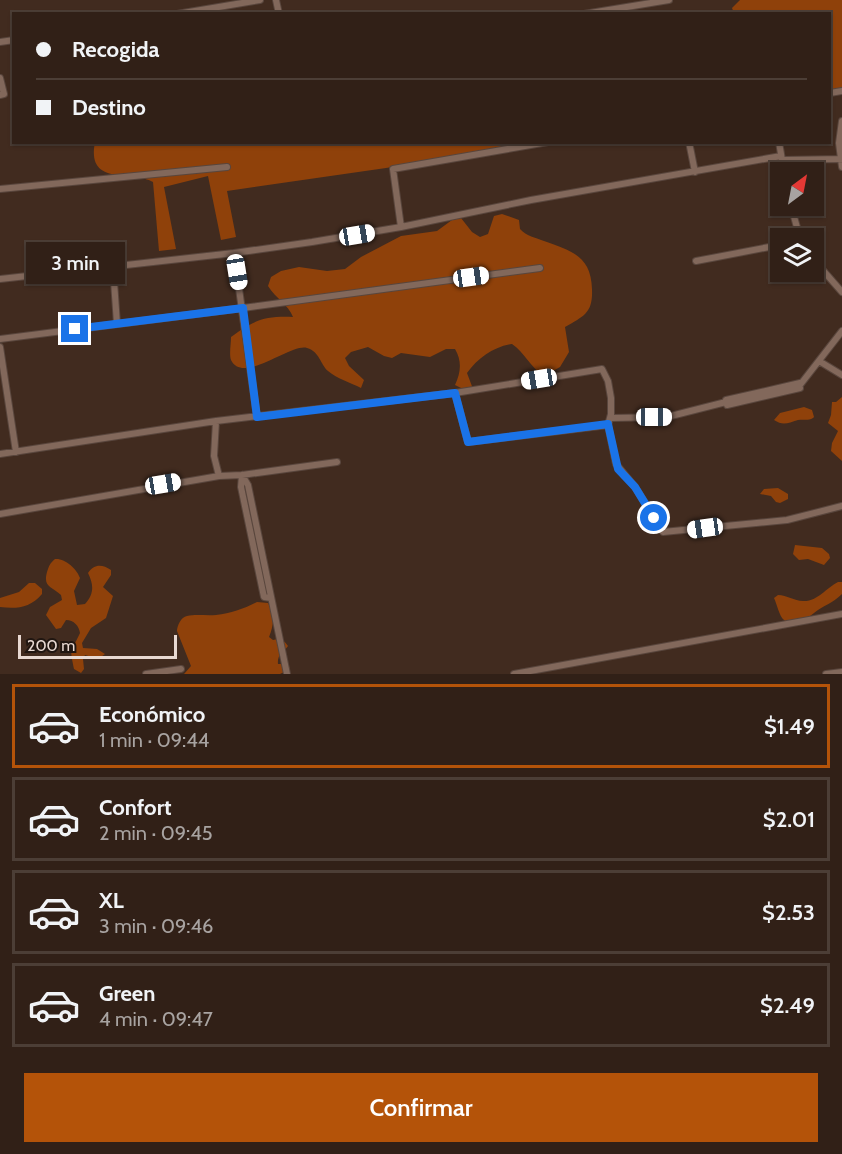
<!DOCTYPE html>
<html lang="es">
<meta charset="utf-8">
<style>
body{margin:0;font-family:Cabin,sans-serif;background:#392820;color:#f1f3f6;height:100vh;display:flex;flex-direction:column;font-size:22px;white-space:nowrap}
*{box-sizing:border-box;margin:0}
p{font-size:20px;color:#a8a3a1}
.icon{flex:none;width:33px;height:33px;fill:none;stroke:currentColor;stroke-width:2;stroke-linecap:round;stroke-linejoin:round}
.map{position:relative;height:674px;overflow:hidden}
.panel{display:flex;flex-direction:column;background:#312017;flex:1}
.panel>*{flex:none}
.hud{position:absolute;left:12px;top:12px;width:819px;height:132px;border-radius:0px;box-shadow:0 2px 4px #0004,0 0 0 2px #4c3e36;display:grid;align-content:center;height:132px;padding:0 24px;background:#312017}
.needle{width:39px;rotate:32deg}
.fabs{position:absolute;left:770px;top:162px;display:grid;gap:12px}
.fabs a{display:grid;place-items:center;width:54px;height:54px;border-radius:0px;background:#312017;box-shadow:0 2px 4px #0004,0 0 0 2px #4c3e36;font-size:30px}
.scale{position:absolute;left:18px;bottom:15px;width:159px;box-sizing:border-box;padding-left:6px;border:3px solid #e8d9d2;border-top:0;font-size:16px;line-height:21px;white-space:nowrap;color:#e8d9d2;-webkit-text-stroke:4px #201611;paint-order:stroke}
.end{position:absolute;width:27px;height:27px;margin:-14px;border:8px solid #1a73e8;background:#fff;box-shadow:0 0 0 3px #fff}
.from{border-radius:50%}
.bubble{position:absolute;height:42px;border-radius:0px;background:#312017;box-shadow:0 2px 4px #0004,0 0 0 2px #4c3e36;font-size:20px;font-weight:600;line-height:42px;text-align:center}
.car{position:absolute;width:18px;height:36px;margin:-18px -9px;border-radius:8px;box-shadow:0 0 4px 2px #0007;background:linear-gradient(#fff 24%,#345 0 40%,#fff 0 76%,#345 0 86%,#fff 0)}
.hud b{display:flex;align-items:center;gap:21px;height:57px;font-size:22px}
.hud b+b{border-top:2px solid #4c3e36}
.hud i{width:15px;height:15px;background:#f1f3f6}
ul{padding:10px 0 0;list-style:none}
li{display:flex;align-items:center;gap:18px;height:84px;margin:0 12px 9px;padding:0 12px;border:3px solid #4c3e36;border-radius:0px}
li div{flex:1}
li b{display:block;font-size:22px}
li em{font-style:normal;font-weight:600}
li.selected{border-color:#b45309}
li>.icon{width:54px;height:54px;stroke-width:1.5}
.primary-button{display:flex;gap:12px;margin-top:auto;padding:12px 24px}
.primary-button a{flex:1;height:69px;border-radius:0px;background:#b45309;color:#fff;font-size:24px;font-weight:600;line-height:69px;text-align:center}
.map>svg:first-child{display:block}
.forest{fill:#8f410a}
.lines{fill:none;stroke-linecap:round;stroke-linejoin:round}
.street-casing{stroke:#59463d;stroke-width:8}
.street{stroke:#82685b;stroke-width:6}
.route{stroke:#1a73e8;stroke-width:8}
</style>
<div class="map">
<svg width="842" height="674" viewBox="0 0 842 674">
<rect width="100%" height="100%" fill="#412b1f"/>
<path class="forest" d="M740,0H842V89H830V14L734,13L732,8Z
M95,142L530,143L386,168L227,191L236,237L221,240L208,176L164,187L176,249L159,251L153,182C131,170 86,187 95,142Z
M502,214L519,220L520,229C528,237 534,237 544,241C572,251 591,256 592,289C593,313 584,316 565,327L569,352L560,367L544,376C530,367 525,353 512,344C493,347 478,358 467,373L473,389H463L455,385C461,372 462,361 455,349H446L430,357L401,353L392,358L384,356L368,347L351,352L345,358L349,366L364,380L361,388C351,383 336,378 328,371C320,364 320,352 307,348C291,343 243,385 231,360C229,354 231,344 231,337C254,320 264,316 293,317C288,304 276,299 268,286L271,277L281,271L299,267L327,271L345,269L361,257L401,236L437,231L452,220L461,218L472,232L480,237L488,234L494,216Z
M842,397V461L831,451L832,443L838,431L828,423L831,415L832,402H836Z
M804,407L812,410L814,417L813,418C808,421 804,419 798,420C788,423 783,426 774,420L780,413Z
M778,488L788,494V499L780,503L776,502L771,496L760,494L764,489Z
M795,545L822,548L829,554L830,558L824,565L808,559L799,560L793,554Z
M55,559C65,558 77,569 80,578L74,591L77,605L85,604C94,594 94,585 88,573C94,564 102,564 111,570V575L103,587L113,596L106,618L91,628L82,643L83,648L97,649L105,654L98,659L85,655L83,659L84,669L81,673L74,669C69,645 71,653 80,633C79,626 74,620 66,620L61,628L56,629L46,615L50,607L62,600L61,595C51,586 43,587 47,572C49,566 50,563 55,559Z
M838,582H842V594C832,604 824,605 814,613C806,619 795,628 784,620C779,616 777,604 774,598L778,595C787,595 794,601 803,601C817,602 826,588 838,582Z
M29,583H35L42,589V594C30,608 17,609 0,607V598L19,592Z
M257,602L268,603C275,615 274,624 269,637L273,640C280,638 284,640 288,646C283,653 277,654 278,664H288L290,669L280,674H184L191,666L177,631C177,626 181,617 187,616C196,614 207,616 216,615C231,613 244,609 257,602Z"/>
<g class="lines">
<defs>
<path id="street" d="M276,0L279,14
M177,14L260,0
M584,14L669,0
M0,42L14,40
M0,78L4,94L0,95
M830,93L842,91
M842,121L839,143L842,167
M689,142L695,172
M779,142L784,172
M782,160L842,159
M0,189L227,167
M791,206L800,238
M401,227L393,169L548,142
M234,253L257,417
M813,259L842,292
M696,261L780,245
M113,267L117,324
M0,279L234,253L312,242L401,227L531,200L781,156
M0,339L243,308L540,268
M0,347L16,452
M819,361L842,375
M800,385L842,331
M455,393L468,442L608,425
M726,400L800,383
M727,405L800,388
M610,418L667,417L726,402
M216,421L214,456L219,476L242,475L337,462
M0,454L216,421L455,393L602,369L608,381L611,398V414L608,425L616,464L635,487L663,532L787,520L842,506
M242,475L248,485L287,674
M242,475L241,487L264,597L271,598
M0,514L219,476
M146,674L181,669
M514,674L842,614
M826,674L842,672"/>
</defs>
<use href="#street" class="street-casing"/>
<use href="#street" class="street"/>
</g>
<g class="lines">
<path class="route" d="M75,329L243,308L257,417L455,393L468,442L608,424L618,469L635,487L654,518"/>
</g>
</svg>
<div class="fabs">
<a><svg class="needle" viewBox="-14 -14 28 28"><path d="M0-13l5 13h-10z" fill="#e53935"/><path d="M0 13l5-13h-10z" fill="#a8a3a1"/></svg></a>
<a><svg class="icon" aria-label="layers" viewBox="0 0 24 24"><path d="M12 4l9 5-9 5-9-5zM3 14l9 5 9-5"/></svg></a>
</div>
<div class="scale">200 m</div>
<i class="end from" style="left:654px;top:518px"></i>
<i class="end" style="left:75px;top:329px"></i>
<div class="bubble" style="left:26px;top:242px;width:99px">3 min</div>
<i class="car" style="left:357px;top:235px;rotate:80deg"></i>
<i class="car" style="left:237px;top:272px;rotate:171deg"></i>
<i class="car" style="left:471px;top:277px;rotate:82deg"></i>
<i class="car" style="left:539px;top:379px;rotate:261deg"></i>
<i class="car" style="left:654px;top:417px;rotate:90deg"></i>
<i class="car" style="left:163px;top:484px;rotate:80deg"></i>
<i class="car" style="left:705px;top:528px;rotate:262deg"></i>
<div class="hud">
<b><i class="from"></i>Recogida</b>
<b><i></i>Destino</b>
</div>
</div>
<section class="panel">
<ul>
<li class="selected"><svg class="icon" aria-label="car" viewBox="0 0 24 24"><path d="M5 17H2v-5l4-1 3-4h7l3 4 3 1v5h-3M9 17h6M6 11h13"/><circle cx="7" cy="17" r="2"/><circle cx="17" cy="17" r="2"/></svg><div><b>Económico</b><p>1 min · 09:44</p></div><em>$1.49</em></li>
<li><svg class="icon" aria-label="car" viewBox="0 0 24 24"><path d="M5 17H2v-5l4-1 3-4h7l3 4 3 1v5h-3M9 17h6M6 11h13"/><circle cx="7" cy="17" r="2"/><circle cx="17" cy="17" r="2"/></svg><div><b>Confort</b><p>2 min · 09:45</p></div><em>$2.01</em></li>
<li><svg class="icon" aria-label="car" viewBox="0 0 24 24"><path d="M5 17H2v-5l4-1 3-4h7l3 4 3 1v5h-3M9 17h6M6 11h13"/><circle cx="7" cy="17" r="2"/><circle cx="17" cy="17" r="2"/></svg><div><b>XL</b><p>3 min · 09:46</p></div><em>$2.53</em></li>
<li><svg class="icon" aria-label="car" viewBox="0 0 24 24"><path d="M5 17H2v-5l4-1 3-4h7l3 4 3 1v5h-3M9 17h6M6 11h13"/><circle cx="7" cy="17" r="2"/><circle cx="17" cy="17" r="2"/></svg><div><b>Green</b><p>4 min · 09:47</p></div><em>$2.49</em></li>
</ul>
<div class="primary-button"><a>Confirmar</a></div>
</section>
